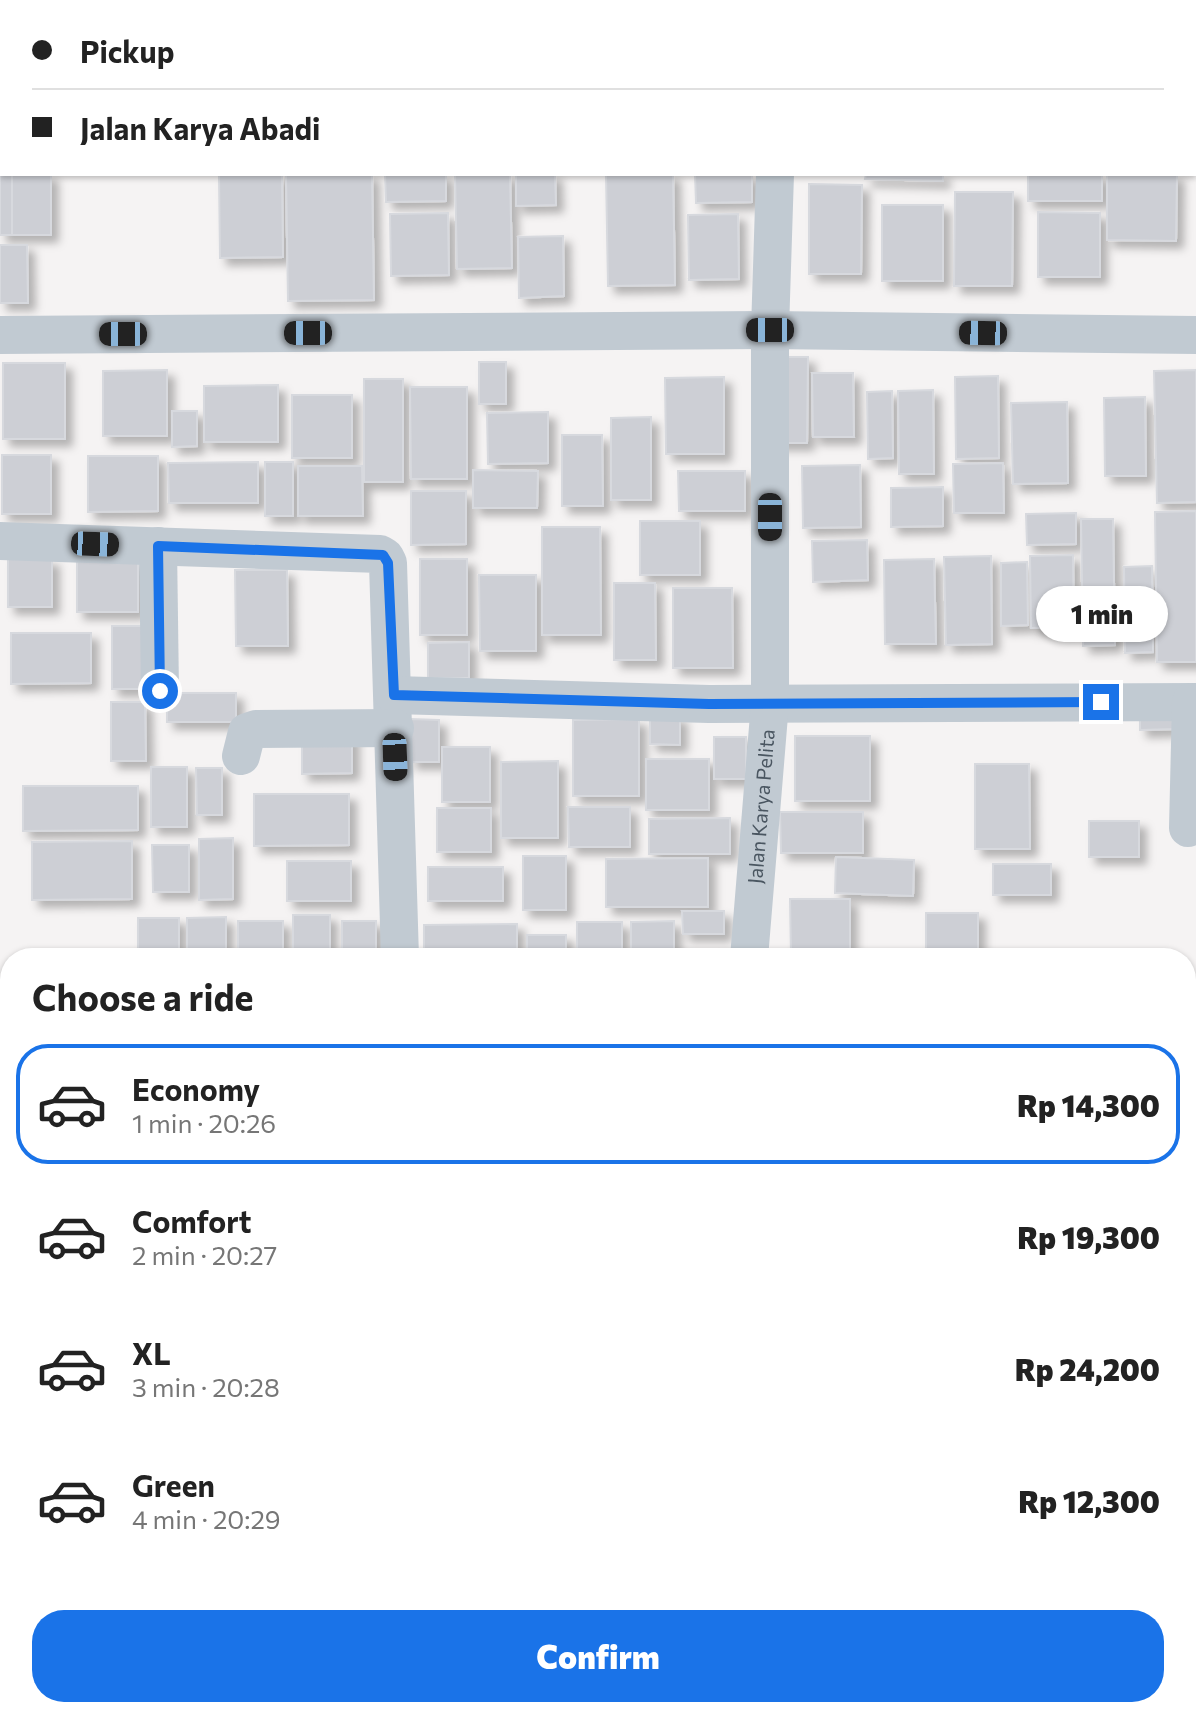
<!DOCTYPE html>
<meta charset="utf-8">
<style>
body{margin:0;font-family:Commissioner,sans-serif;background:#f2f2f2;color:#222;height:100vh;display:flex;flex-direction:column;font-size:30px;white-space:nowrap}
*{box-sizing:border-box;margin:0}
p{font-size:26px;color:#767676}
.icon{flex:none;width:44px;height:44px;fill:none;stroke:currentColor;stroke-width:2;stroke-linecap:round;stroke-linejoin:round}
.map{position:relative;flex:1;overflow:hidden}
.drawer{position:absolute;left:0px;top:948px;width:1196px;height:770px;display:flex;flex-direction:column;background:#fff;border-radius:32px 32px 0 0;box-shadow:0 2px 6px #0004}
.drawer>*{flex:none}
.hud{position:absolute;left:0px;top:0px;width:1196px;height:176px;box-shadow:0 2px 6px #0004;display:grid;align-content:center;height:176px;padding:0 32px;background:#fff}
.end{position:absolute;width:36px;height:36px;margin:-18px;border:10px solid #1a73e8;background:#fff;box-shadow:0 0 0 4px #fff}
.from{border-radius:50%}
.bubble{position:absolute;height:56px;border-radius:28px;background:#fff;box-shadow:0 2px 6px #0004;font-size:26px;font-weight:800;line-height:56px;text-align:center}
.car{position:absolute;width:24px;height:48px;margin:-24px -12px;border-radius:10px;box-shadow:0 0 6px 2px #0007;background:linear-gradient(#222 24%,#8ab4d8 0 40%,#222 0 76%,#8ab4d8 0 86%,#222 0)}
.hud b{display:flex;align-items:center;gap:28px;height:76px;font-size:30px}
.hud b+b{border-top:2px solid #e0e0e0}
.hud i{width:20px;height:20px;background:#222}
ul{padding:0;list-style:none}
li{display:flex;align-items:center;gap:24px;height:120px;margin:0 16px 12px;padding:0 16px;border:4px solid transparent;border-radius:32px}
li div{flex:1}
li b{display:block;font-size:30px}
li em{font-style:normal;font-weight:800}
li.active{border-color:#1a73e8}
li>.icon{width:72px;height:72px;stroke-width:1.5}
h2{padding:0 32px;font-size:36px;line-height:96px}
.primary-button{display:flex;gap:16px;margin-top:auto;padding:16px 32px}
.primary-button a{flex:1;height:92px;border-radius:32px;background:#1a73e8;color:#fff;font-size:32px;font-weight:800;line-height:92px;text-align:center}
.map>svg:first-child{display:block}
.building{fill:#cdcfd5;stroke:#d7d9de;stroke-width:2;filter:url(#shadow)}
.lines{fill:none;stroke-linecap:round;stroke-linejoin:round}
.path{stroke:#7ad0a6;stroke-width:5;stroke-dasharray:6 4;stroke-linecap:butt}
.minor{stroke:#c1cad2;stroke-width:38}
.route{stroke:#1a73e8;stroke-width:10}
.labels{text-anchor:middle;stroke-width:8;stroke-linejoin:round;paint-order:stroke}
.street-label{font-size:20px;fill:#4a5661;stroke:#fff}
</style>
<div class="map">
<svg width="1196" height="1717" viewBox="0 0 1196 1717">
<defs>
<filter id="shadow"><feDropShadow dx="7" dy="7" stdDeviation="4" flood-color="#0004"/></filter>
</defs>
<rect width="100%" height="100%" fill="#f5f3f3"/>
<path class="building" d="M0,0L24,2H2L0,112Z
M205,0H243V2H205Z
M286,0H321V2H286Z
M331,0H368V2H331Z
M451,0H503V2H451Z
M1014,0H1056V2H1014Z
M1081,0H1142V2H1081Z
M1194,37H1196V122H1194Z
M0,122L2,174H12V235H0Z
M12,174H51V235H12Z
M219,174H282L283,257L220,258Z
M286,174H372L374,300L288,301Z
M385,174H446V201L386,202Z
M455,174H510L512,268L457,269Z
M516,174H555L556,205L516,206Z
M606,174H673L675,285L608,286Z
M695,174H752V202L696,203Z
M866,174H943V181L865,179Z
M1028,174H1102V201H1028Z
M1107,174H1177L1176,241L1107,240Z
M809,184L862,185L861,274H809Z
M955,192H1013L1012,286H954Z
M882,205H943V281H882Z
M1038,212L1100,213V277H1038Z
M448,213L449,275L391,276L390,214Z
M738,214L739,279L689,280L688,215Z
M563,236L564,296L519,298L518,237Z
M0,245H27L28,303H0Z
M774,357H808L807,443H773Z
M479,362H506V404H479Z
M3,363H65V439H3Z
M167,370V436H103V371Z
M1196,370V502L1157,503L1154,371Z
M812,373H853L854,437H813Z
M998,376L999,458L956,459L955,377Z
M724,377V454H666L665,378Z
M364,379H403V482H364Z
M278,385V442H204V386Z
M410,387H467V479H411Z
M933,390L934,474H899L898,391Z
M892,391L893,458L868,459L867,392Z
M292,395H352V458H292Z
M1145,397L1146,476H1105L1104,398Z
M1067,402L1068,483L1013,484L1011,403Z
M172,411H197V446L172,447Z
M548,412V463L488,464L487,413Z
M651,417V500H611V418Z
M562,435H602L603,506H562Z
M2,455H51V514H2Z
M88,456H158V511L88,512Z
M258,462V503H169L168,463Z
M265,462H293V516H265Z
M1003,463L1004,513H954L953,464Z
M860,465L861,527L803,528L802,466Z
M298,466H362L363,516H298Z
M473,470L538,471L537,508H473Z
M678,471H745V511H679Z
M943,487V526L891,527V488Z
M411,491H466V544L411,545Z
M1196,511V662H1157L1155,512Z
M1076,513V544L1027,545L1026,514Z
M1081,519H1113L1115,645L1083,646Z
M640,521H700V575H640Z
M542,527H600L601,635H542Z
M867,540L868,580L813,582L812,541Z
M1073,555L1074,627L1031,628L1030,556Z
M991,556L992,644L946,645L944,557Z
M8,559H52V607H8Z
M420,559H467V635H420Z
M934,559L936,644H885L884,560Z
M77,560H138V612H77Z
M1027,562L1028,625L1001,626V563Z
M1152,566L1153,652L1125,653L1124,567Z
M235,570H287L288,646H236Z
M479,575H536V651H480Z
M614,583H655L656,660H614Z
M673,588H732L733,668H673Z
M112,626H144V689H112Z
M11,633H91V683L11,684Z
M469,642V678H428V643Z
M167,693H236V722H167Z
M111,702H145L146,761H111Z
M1176,710V729L1140,730V711Z
M650,716H680V745L650,744Z
M410,719L439,720V762H410Z
M639,719V796H573V720Z
M302,733H352V773L302,774Z
M795,736H870V801H795Z
M714,737H746V779H714Z
M442,747H490V802H442Z
M646,759H709V810H646Z
M558,761V838H501V762Z
M975,764H1029L1030,849H975Z
M151,767H187V827H151Z
M196,768H222V815H197Z
M23,786H138V830L23,831Z
M254,794H349V845L254,846Z
M568,807H630V847H569Z
M437,808H491V852H437Z
M780,812H863V853H781Z
M730,818V854H649V819Z
M1089,821H1139V857H1089Z
M233,838V899L199,900V839Z
M132,841V899L32,900V842Z
M152,845H189V892H153Z
M523,856H566V910H523Z
M836,857L914,860L913,896L835,893Z
M708,858V907H606V859Z
M287,861H351V901H287Z
M993,864H1051V895H993Z
M428,867H503V901H428Z
M790,899H850V958H791Z
M682,911H724V934H683Z
M926,913H978V958H926Z
M293,915H330V958H293Z
M226,917V958H187V918Z
M138,918H179V958H138Z
M238,921H283V958H238Z
M342,921H376V958H342Z
M674,921V958H631V922Z
M577,922H622V958H577Z
M517,924V958H424V925Z
M527,935H566V958H527Z
M719,950L720,958H685V951Z
M0,1067H10V1106H0Z
M0,1139H10V1160H0Z
M0,1601H10V1639H0Z"/>
<g class="lines">
<path class="path" d="M0,1586H10"/>
<g class="minor">
<path d="M39,0V2"/>
<path d="M780,2V0"/>
<path d="M0,335L770,330L1196,335"/>
<path d="M0,541L380,554L385,557L388,563L400,958"/>
<path d="M158,546L160,691"/>
<path d="M394,695L709,704L1196,702"/>
<path d="M241,756L247,732L256,729L395,728"/>
<path d="M1188,828L1191,702"/>
<path id="s1" d="M749,958L770,703V330L775,174"/>
<path d="M0,1037H10"/>
<path d="M1186,1044H1196"/>
<path d="M0,1313H10"/>
<path d="M74,1717V1708"/>
<path d="M730,1717V1708"/>
</g>
</g>
<g class="lines">
<path class="route" d="M160,691L158,546L383,555L388,563L394,695L709,704L1101,702"/>
</g>
<g class="labels">
<g class="street-label">
<text dy="7" stroke="none"><textPath href="#s1" startOffset="152">Jalan Karya Pelita</textPath></text>
</g>
</g>
</svg>
<i class="end from" style="left:160px;top:691px"></i>
<i class="end" style="left:1101px;top:702px"></i>
<div class="bubble" style="left:1036px;top:586px;width:132px">1 min</div>
<i class="car" style="left:770px;top:330px;rotate:270deg"></i>
<i class="car" style="left:308px;top:333px;rotate:270deg"></i>
<i class="car" style="left:983px;top:333px;rotate:271deg"></i>
<i class="car" style="left:123px;top:334px;rotate:270deg"></i>
<i class="car" style="left:770px;top:517px;rotate:180deg"></i>
<i class="car" style="left:95px;top:544px;rotate:92deg"></i>
<i class="car" style="left:395px;top:757px;rotate:178deg"></i>
<div class="hud">
<b><i class="from"></i>Pickup</b>
<b><i></i>Jalan Karya Abadi</b>
</div>
<section class="drawer">
<h2>Choose a ride</h2>
<ul>
<li class="active"><svg class="icon" aria-label="car" viewBox="0 0 24 24"><path d="M5 17H2v-5l4-1 3-4h7l3 4 3 1v5h-3M9 17h6M6 11h13"/><circle cx="7" cy="17" r="2"/><circle cx="17" cy="17" r="2"/></svg><div><b>Economy</b><p>1 min · 20:26</p></div><em>Rp 14,300</em></li>
<li><svg class="icon" aria-label="car" viewBox="0 0 24 24"><path d="M5 17H2v-5l4-1 3-4h7l3 4 3 1v5h-3M9 17h6M6 11h13"/><circle cx="7" cy="17" r="2"/><circle cx="17" cy="17" r="2"/></svg><div><b>Comfort</b><p>2 min · 20:27</p></div><em>Rp 19,300</em></li>
<li><svg class="icon" aria-label="car" viewBox="0 0 24 24"><path d="M5 17H2v-5l4-1 3-4h7l3 4 3 1v5h-3M9 17h6M6 11h13"/><circle cx="7" cy="17" r="2"/><circle cx="17" cy="17" r="2"/></svg><div><b>XL</b><p>3 min · 20:28</p></div><em>Rp 24,200</em></li>
<li><svg class="icon" aria-label="car" viewBox="0 0 24 24"><path d="M5 17H2v-5l4-1 3-4h7l3 4 3 1v5h-3M9 17h6M6 11h13"/><circle cx="7" cy="17" r="2"/><circle cx="17" cy="17" r="2"/></svg><div><b>Green</b><p>4 min · 20:29</p></div><em>Rp 12,300</em></li>
</ul>
<div class="primary-button"><a>Confirm</a></div>
</section>
</div>
